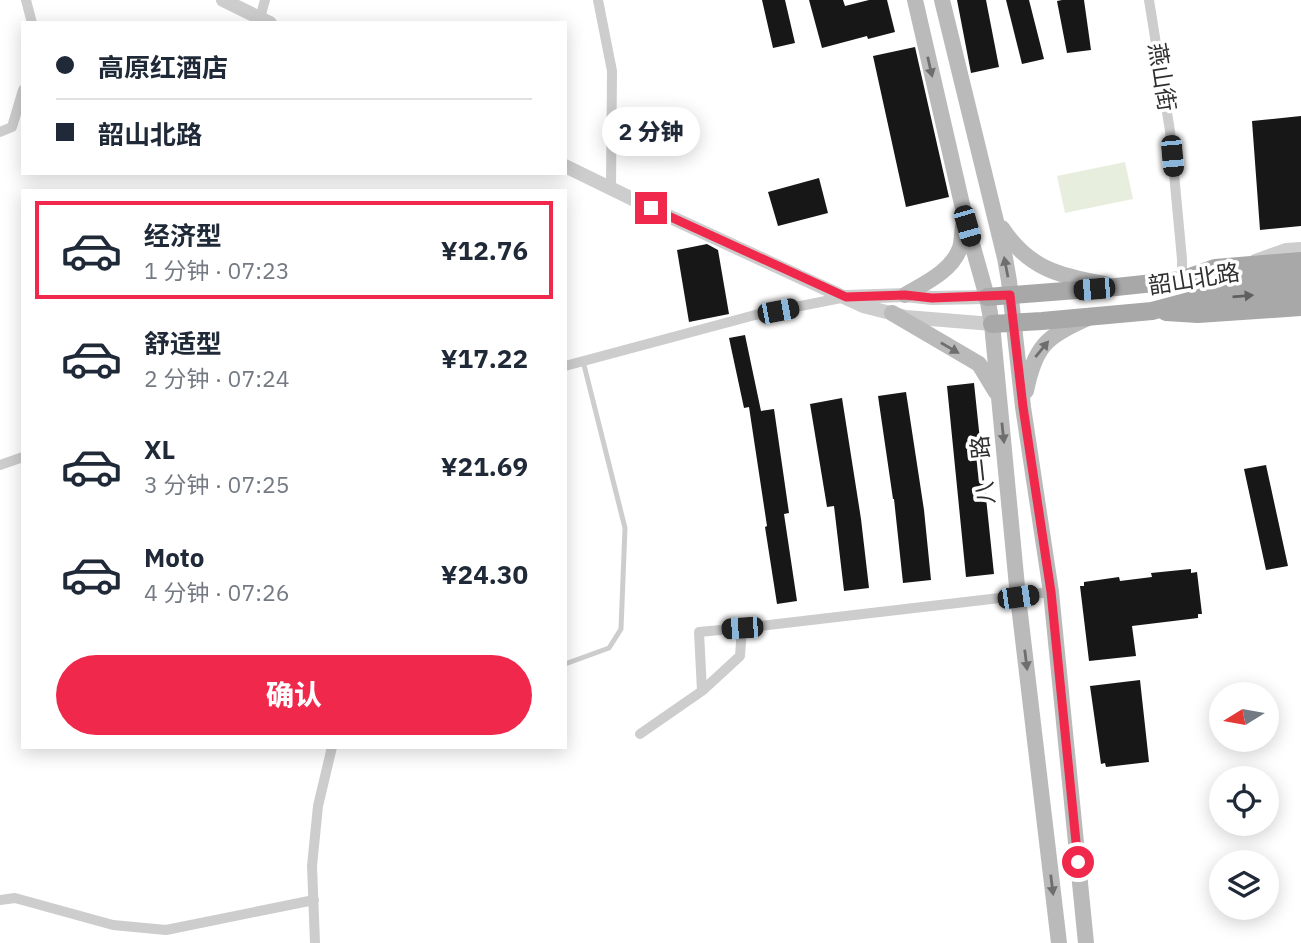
<!DOCTYPE html>
<html lang="zh">
<meta charset="utf-8">
<style>
body{margin:0;font-family:"IBM Plex Sans","Noto Sans SC",sans-serif;background:#f6f6f7;color:#1f2937;height:100vh;display:flex;flex-direction:column;font-size:26px;white-space:nowrap}
*{box-sizing:border-box;margin:0}
p{font-size:23px;color:#747a83}
.icon{flex:none;width:38px;height:38px;fill:none;stroke:currentColor;stroke-width:2;stroke-linecap:round;stroke-linejoin:round}
.map{position:relative;flex:1;overflow:hidden}
.drawer{position:absolute;left:21px;top:189px;width:546px;height:560px;display:flex;flex-direction:column;background:#fff;border-radius:0px;box-shadow:0 4px 18px #0003}
.drawer>*{flex:none}
.guide{position:absolute;left:21px;top:21px;width:546px;height:154px;border-radius:0px;box-shadow:0 4px 18px #0003;display:grid;align-content:center;height:154px;padding:0 35px;background:#fff}
.needle{width:46px;rotate:259deg}
.fabs{position:absolute;left:1209px;top:682px;display:grid;gap:14px}
.fabs a{display:grid;place-items:center;width:70px;height:70px;border-radius:50%;background:#fff;box-shadow:0 4px 18px #0003;font-size:35px}
.end{position:absolute;width:32px;height:32px;margin:-16px;border:9px solid #f0294c;background:#fff;box-shadow:0 0 0 4px #fff}
.from{border-radius:50%}
.bubble{position:absolute;height:49px;border-radius:24px;background:#fff;box-shadow:0 4px 18px #0003;font-size:23px;font-weight:800;line-height:49px;text-align:center}
.car{position:absolute;width:21px;height:42px;margin:-21px -10px;border-radius:9px;box-shadow:0 0 5px 2px #0007;background:linear-gradient(#222 24%,#8ab4d8 0 40%,#222 0 76%,#8ab4d8 0 86%,#222 0)}
.guide b{display:flex;align-items:center;gap:24px;height:66px;font-size:26px}
.guide b+b{border-top:2px solid #e0e1e3}
.guide i{width:18px;height:18px;background:#1f2937}
ul{padding:12px 0 0;list-style:none}
li{display:flex;align-items:center;gap:21px;height:98px;margin:0 14px 10px;padding:0 21px;border:4px solid transparent;border-radius:0px}
li div{flex:1}
li b{display:block;font-size:26px}
li em{font-style:normal;font-weight:800}
li.on{border-color:#f0294c}
li>.icon{width:63px;height:63px;stroke-width:1.5}
.action{display:flex;gap:14px;margin-top:auto;padding:14px 35px}
.action a{flex:1;height:80px;border-radius:42px;background:#f0294c;color:#fff;font-size:28px;font-weight:800;line-height:80px;text-align:center}
.map>svg:first-child{display:block}
.green{fill:#e8eedd}
.building{fill:#171717}
.lines{fill:none;stroke-linecap:round;stroke-linejoin:round}
.service{stroke:#cdcdcd;stroke-width:5}
.minor{stroke:#cdcdcd;stroke-width:10}
.tertiary{stroke:#cdcdcd;stroke-width:14}
.secondary{stroke:#bababa;stroke-width:16}
.primary{stroke:#a8a8a8;stroke-width:18}
.oneway{fill:#6e6e6e}
.oneway2{fill:#606060}
.route{stroke:#f0294c;stroke-width:9}
.labels{text-anchor:middle;stroke-width:7;stroke-linejoin:round;paint-order:stroke}
.street-label{font-size:23px;fill:#303030;stroke:#fff}
</style>
<div class="map">
<svg width="1301" height="943" viewBox="0 0 1301 943">
<rect width="100%" height="100%" fill="#fff"/>
<path class="green" d="M1125,162L1133,199L1065,213L1057,176Z"/>
<path class="building" d="M762,0H785L795,43L773,48Z
M809,0H843L845,6L869,0H887L895,32L868,39L867,36L822,48Z
M957,0H986L999,67L971,73Z
M1006,0H1029L1044,59L1022,64Z
M1062,0H1084L1091,50L1067,53L1057,1Z
M915,47L949,197L906,207L873,56Z
M1301,116V226L1260,230L1252,121Z
M819,178L828,213L778,226L768,192Z
M707,244L718,250L729,314L689,322L677,250Z
M745,335L761,411L774,409L789,513L784,514L797,601L777,604L765,527L767,526L749,407L744,408L729,338Z
M974,383L994,574L966,577L947,386Z
M906,392L924,510L931,580L903,583L894,499H893L878,396Z
M842,398L861,519L869,588L844,591L834,506L827,507L810,404Z
M1266,465L1288,566L1266,570L1244,469Z
M1191,569V573L1197,572L1202,614H1198V618L1132,626L1136,656L1089,661L1080,586H1084V582L1119,577L1120,581L1152,577L1151,573Z
M1140,680L1149,762L1106,767L1105,763L1101,764L1090,686Z"/>
<g class="lines">
<path class="service" d="M565,664L609,648L621,629L625,528L583,361"/>
<path class="minor" d="M26,0L32,23
M598,0L612,71L611,189
M1149,0L1170,131L1182,259V280
M260,18L265,0
M0,132L12,127L23,90
M565,366L755,315L846,297
M0,465L23,457
M702,691L699,632L742,628L1051,592
M640,734L702,691L740,656L742,628
M0,900L15,898L113,925L166,930L314,900
M315,943L312,866L318,806L332,747"/>
<path class="tertiary" d="M223,0L270,23
M565,166L651,208L863,306L906,317L992,324
M1255,261L1286,250L1301,249
M847,297L905,295L932,298L987,297"/>
<path class="secondary" d="M915,0L967,226L987,297L992,324L1018,597L1059,943
M942,0L1005,258L1009,281L1023,407L1051,592L1086,943
M1002,228C1028,268 1059,276 1104,284
M905,295C925,283 952,271 960,248C962,241 962,233 963,226
M892,313L979,364L996,392
M1026,391C1035,347 1045,337 1086,319"/>
<path class="primary" d="M1187,278L1215,268L1301,261
M987,297L1116,287L1182,280L1216,283L1301,276
M1166,312L1198,314L1301,307
M992,324L1042,321L1152,311L1197,299L1301,291"/>
</g>
<defs><path id="oneway-solid" d="M-6-.8H1V-3.2L6.5 0L1 3.2V.8H-6Z" transform="scale(1.75)"/></defs>
<g class="oneway">
<use href="#oneway-solid" transform="translate(930 67) rotate(77)"/>
<use href="#oneway-solid" transform="translate(1006 267) rotate(-101)"/>
<use href="#oneway-solid" transform="translate(950 348) rotate(30)"/>
<use href="#oneway-solid" transform="translate(1042 349) rotate(-51)"/>
<use href="#oneway-solid" transform="translate(1003 433) rotate(84)"/>
<use href="#oneway-solid" transform="translate(1026 660) rotate(83)"/>
<use href="#oneway-solid" transform="translate(1052 885) rotate(83)"/>
</g>
<use class="oneway2" href="#oneway-solid" transform="translate(1243 296) rotate(-5)"/>
<g class="lines">
<path class="route" d="M651,208L846,297L905,295L932,298L1010,295L1023,407L1051,592L1078,862"/>
</g>
<g class="labels">
<g class="street-label">
<text transform="translate(1162 77) rotate(81)" y="8">燕山街</text>
<text transform="translate(1194 279) rotate(-9)" y="8">韶山北路</text>
<text transform="translate(983 470) rotate(-96)" y="8">八一路</text>
</g>
</g>
</svg>
<div class="fabs">
<a><svg class="needle" viewBox="-14 -14 28 28"><path d="M0-13l5 13h-10z" fill="#e53935"/><path d="M0 13l5-13h-10z" fill="#747a83"/></svg></a>
<a><svg class="icon" aria-label="locate" viewBox="0 0 24 24"><circle cx="12" cy="12" r="6"/><path d="M12 2v4M12 18v4M2 12h4M18 12h4"/></svg></a>
<a><svg class="icon" aria-label="layers" viewBox="0 0 24 24"><path d="M12 4l9 5-9 5-9-5zM3 14l9 5 9-5"/></svg></a>
</div>
<i class="end from" style="left:1078px;top:862px"></i>
<i class="end" style="left:651px;top:208px"></i>
<div class="bubble" style="left:602px;top:107px;width:98px">2 分钟</div>
<i class="car" style="left:1172px;top:156px;rotate:175deg"></i>
<i class="car" style="left:967px;top:226px;rotate:164deg"></i>
<i class="car" style="left:1094px;top:289px;rotate:265deg"></i>
<i class="car" style="left:778px;top:311px;rotate:79deg"></i>
<i class="car" style="left:1018px;top:597px;rotate:82deg"></i>
<i class="car" style="left:742px;top:628px;rotate:266deg"></i>
<div class="guide">
<b><i class="from"></i>高原红酒店</b>
<b><i></i>韶山北路</b>
</div>
<section class="drawer">
<ul>
<li class="on"><svg class="icon" aria-label="car" viewBox="0 0 24 24"><path d="M5 17H2v-5l4-1 3-4h7l3 4 3 1v5h-3M9 17h6M6 11h13"/><circle cx="7" cy="17" r="2"/><circle cx="17" cy="17" r="2"/></svg><div><b>经济型</b><p>1 分钟 · 07:23</p></div><em>¥12.76</em></li>
<li><svg class="icon" aria-label="car" viewBox="0 0 24 24"><path d="M5 17H2v-5l4-1 3-4h7l3 4 3 1v5h-3M9 17h6M6 11h13"/><circle cx="7" cy="17" r="2"/><circle cx="17" cy="17" r="2"/></svg><div><b>舒适型</b><p>2 分钟 · 07:24</p></div><em>¥17.22</em></li>
<li><svg class="icon" aria-label="car" viewBox="0 0 24 24"><path d="M5 17H2v-5l4-1 3-4h7l3 4 3 1v5h-3M9 17h6M6 11h13"/><circle cx="7" cy="17" r="2"/><circle cx="17" cy="17" r="2"/></svg><div><b>XL</b><p>3 分钟 · 07:25</p></div><em>¥21.69</em></li>
<li><svg class="icon" aria-label="car" viewBox="0 0 24 24"><path d="M5 17H2v-5l4-1 3-4h7l3 4 3 1v5h-3M9 17h6M6 11h13"/><circle cx="7" cy="17" r="2"/><circle cx="17" cy="17" r="2"/></svg><div><b>Moto</b><p>4 分钟 · 07:26</p></div><em>¥24.30</em></li>
</ul>
<div class="action"><a>确认</a></div>
</section>
</div>
